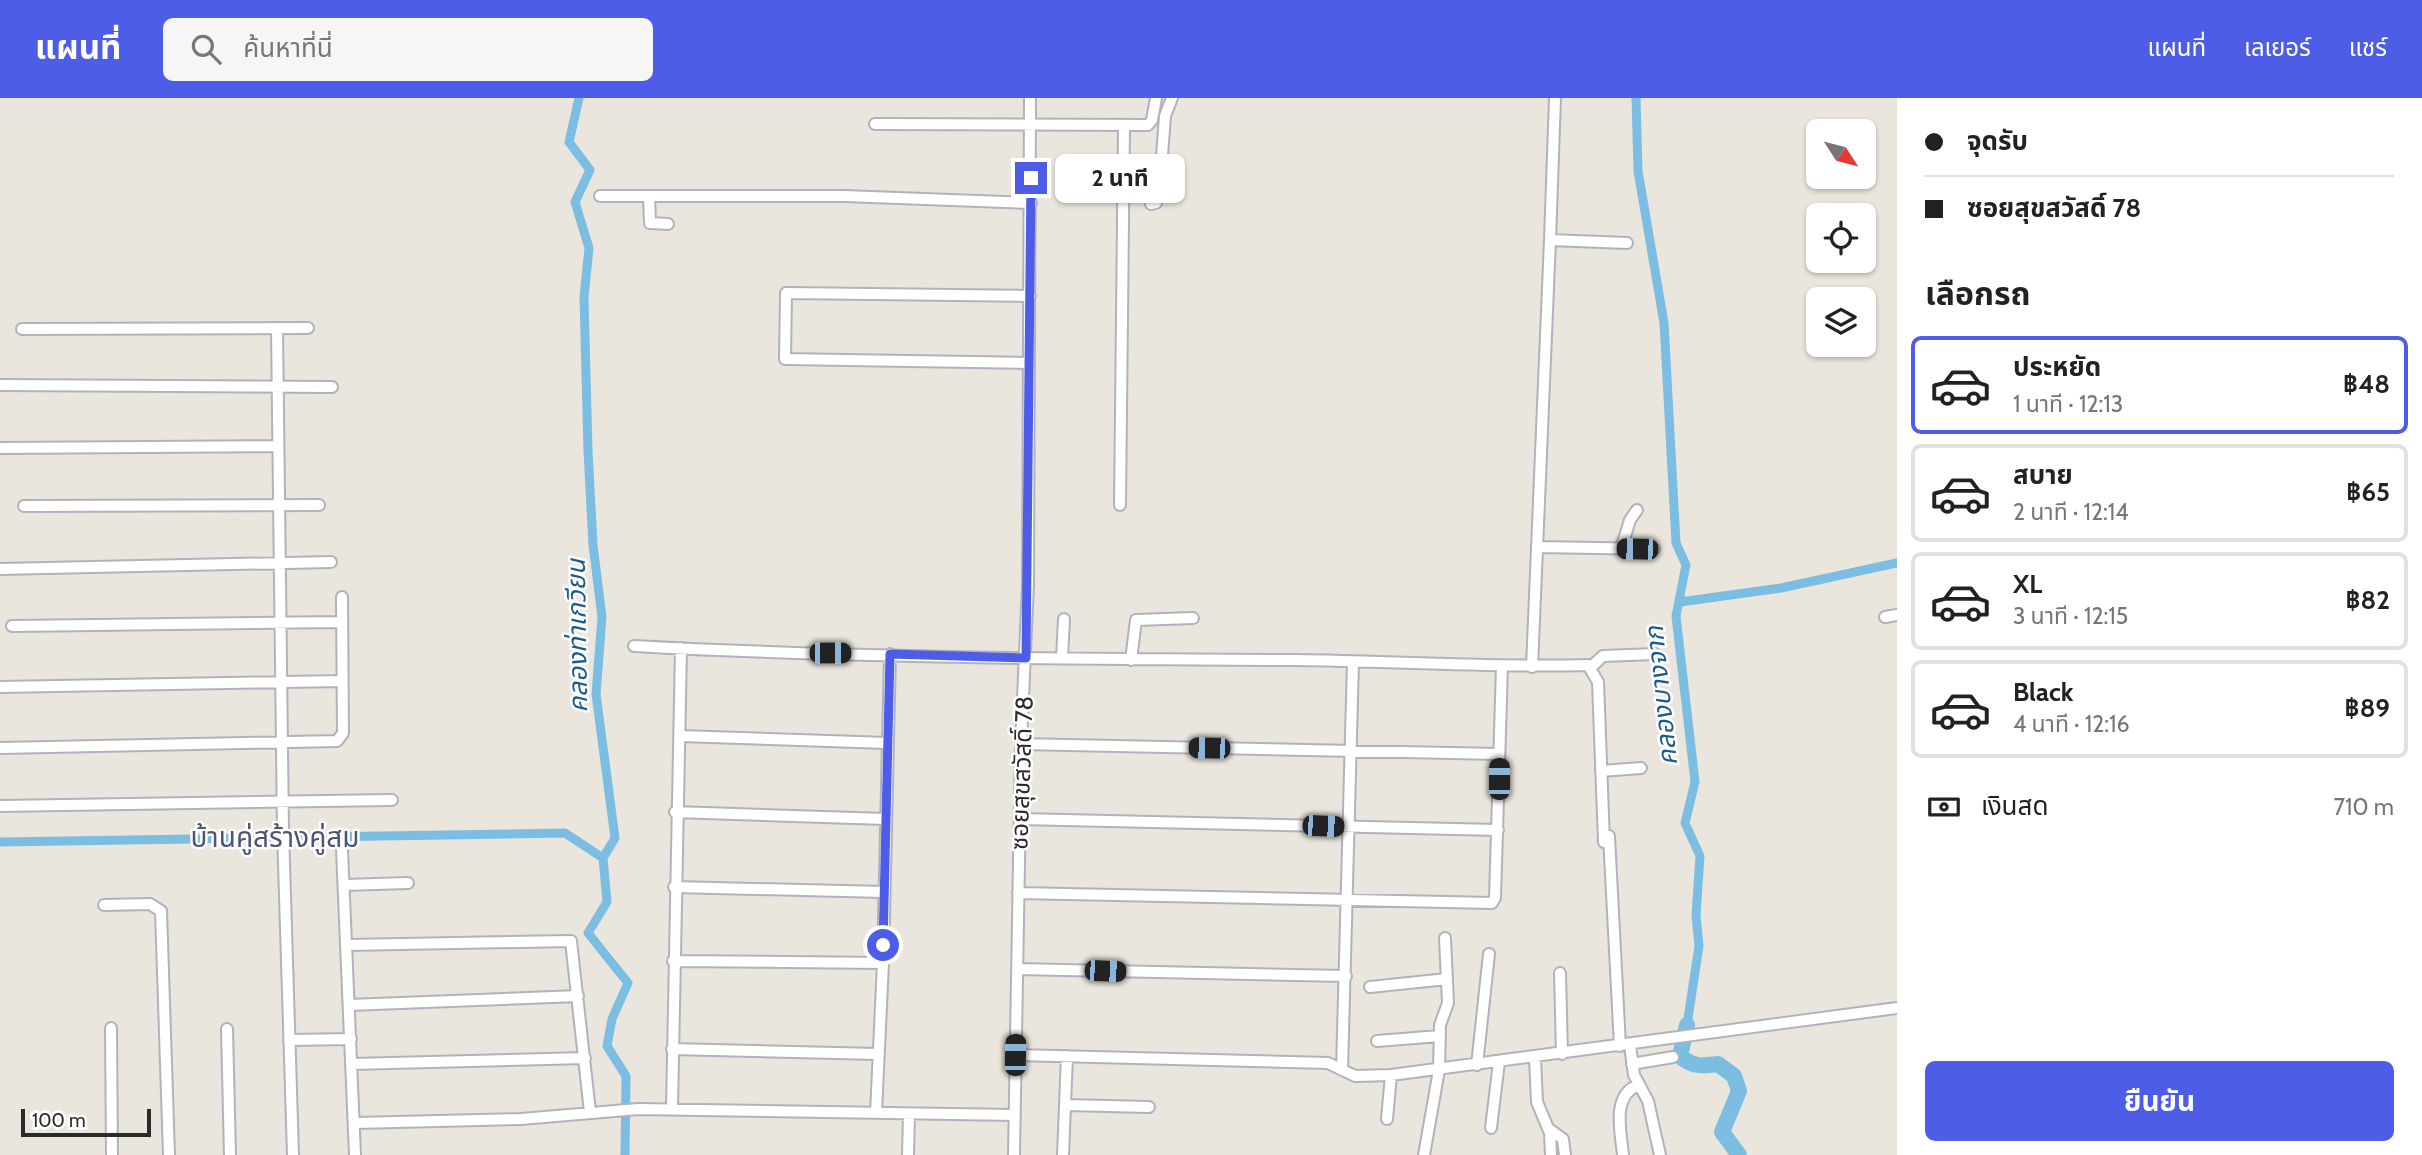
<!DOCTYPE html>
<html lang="th">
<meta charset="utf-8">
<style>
body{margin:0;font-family:Cabin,"Noto Sans Thai",sans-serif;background:#f6f6f6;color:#222;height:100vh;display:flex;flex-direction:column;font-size:26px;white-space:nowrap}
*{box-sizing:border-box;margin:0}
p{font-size:23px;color:#767676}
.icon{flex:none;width:38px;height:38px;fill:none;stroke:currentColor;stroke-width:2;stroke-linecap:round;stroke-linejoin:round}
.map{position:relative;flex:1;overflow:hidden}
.sheet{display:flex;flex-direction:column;background:#fff;width:525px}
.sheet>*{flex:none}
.guide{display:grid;align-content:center;height:154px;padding:0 28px;background:#fff}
.needle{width:46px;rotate:126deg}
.buttons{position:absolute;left:1806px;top:21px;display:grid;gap:14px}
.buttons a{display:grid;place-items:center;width:70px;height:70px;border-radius:10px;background:#fff;box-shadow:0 2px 5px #0004;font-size:35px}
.scale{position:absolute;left:21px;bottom:18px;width:130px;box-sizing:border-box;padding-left:7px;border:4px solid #2a2a2a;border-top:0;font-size:19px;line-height:24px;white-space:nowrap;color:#2a2a2a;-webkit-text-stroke:5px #fff;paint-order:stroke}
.end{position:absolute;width:32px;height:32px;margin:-16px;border:9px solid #4e5de7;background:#fff;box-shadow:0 0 0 4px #fff}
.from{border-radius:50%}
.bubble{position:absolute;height:49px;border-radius:10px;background:#fff;box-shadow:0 2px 5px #0004;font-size:23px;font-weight:700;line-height:49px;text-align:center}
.car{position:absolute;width:21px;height:42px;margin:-21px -10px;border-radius:9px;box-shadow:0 0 5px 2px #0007;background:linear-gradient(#222 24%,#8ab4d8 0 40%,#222 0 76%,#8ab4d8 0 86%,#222 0)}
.guide b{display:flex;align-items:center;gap:24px;height:66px;font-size:26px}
.guide b+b{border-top:2px solid #e0e0e0}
.guide i{width:18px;height:18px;background:#222}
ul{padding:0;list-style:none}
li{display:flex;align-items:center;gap:21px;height:98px;margin:0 14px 10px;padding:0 14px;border:4px solid #e0e0e0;border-radius:10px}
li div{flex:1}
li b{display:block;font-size:26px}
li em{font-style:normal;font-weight:700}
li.selected{border-color:#4e5de7}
li>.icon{width:63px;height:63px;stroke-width:1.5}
h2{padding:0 28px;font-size:32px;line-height:84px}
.pay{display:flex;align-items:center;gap:18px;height:77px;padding:0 28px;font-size:26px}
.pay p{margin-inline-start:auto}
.primary-button{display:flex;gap:14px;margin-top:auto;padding:14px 28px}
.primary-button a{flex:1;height:80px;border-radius:10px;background:#4e5de7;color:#fff;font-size:28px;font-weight:700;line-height:80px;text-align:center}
header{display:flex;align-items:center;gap:42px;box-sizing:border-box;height:98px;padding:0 35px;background:#4e5de7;color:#fff}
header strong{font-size:33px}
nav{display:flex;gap:38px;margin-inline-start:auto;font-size:24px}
.search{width:490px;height:63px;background:#f6f6f6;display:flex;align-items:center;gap:18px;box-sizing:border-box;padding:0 24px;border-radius:10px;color:#767676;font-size:26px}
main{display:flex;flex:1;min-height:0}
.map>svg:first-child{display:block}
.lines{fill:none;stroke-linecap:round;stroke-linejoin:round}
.canal{stroke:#7bbee2;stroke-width:9}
.river{stroke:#7bbee2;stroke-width:16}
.minor-casing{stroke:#b1b2bc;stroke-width:14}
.minor{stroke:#fff;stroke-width:10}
.route{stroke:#4e5de7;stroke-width:9}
.labels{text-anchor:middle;stroke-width:5;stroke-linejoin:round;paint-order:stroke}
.street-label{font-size:24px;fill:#2a2a2a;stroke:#fff}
.water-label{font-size:26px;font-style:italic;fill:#1b5c8c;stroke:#fff}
.quarter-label{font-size:28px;fill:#4f5376;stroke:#fff}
</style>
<header>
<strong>แผนที่</strong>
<div class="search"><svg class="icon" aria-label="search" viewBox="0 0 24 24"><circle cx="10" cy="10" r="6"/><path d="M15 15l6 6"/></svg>ค้นหาที่นี่</div>
<nav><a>แผนที่</a><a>เลเยอร์</a><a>แชร์</a></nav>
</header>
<main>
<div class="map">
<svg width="1897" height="1057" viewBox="0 0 1897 1057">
<rect width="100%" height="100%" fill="#eae6dd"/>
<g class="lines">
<path class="canal" d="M579,0L569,44L590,72L575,104L589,150L584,199L588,353L593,447L602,519L596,596L615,740L603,760L607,804L588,835L628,885L612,921L607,948L626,978L625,1057
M1636,0L1638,73L1664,225L1676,445L1686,467L1676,518L1695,684L1685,725L1700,758L1696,817L1699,848L1687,927
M1680,504L1781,490L1897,465
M0,744L565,735L603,760"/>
<path class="river" d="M1687,927L1680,958C1692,969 1702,968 1718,966L1734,978L1739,993L1722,1034L1739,1057"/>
<defs>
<path id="minor" d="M1555,0L1550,142L1627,145
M875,26L1148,27L1152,22L1156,0
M600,98H844L1031,105
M649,98L650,125L668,126
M1151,106L1156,105L1159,98L1165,18L1172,0
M277,230L283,733L293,1057
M22,231L308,230
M1028,265L785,261L786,195L1030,198
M0,287L332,289
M0,350L278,348
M1120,407L1124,29
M24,408L319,407
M1538,449L1654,451
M1621,451L1630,422L1637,412
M0,471L331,464
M1885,519L1897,517
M12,528L341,524
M634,548C854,560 1075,561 1296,562C1393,563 1490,570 1588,567L1598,584L1604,744
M1062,560L1064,521
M1131,562L1136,522L1193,520
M1532,569L1550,142
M1591,569L1603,558L1655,556
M0,589L342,583
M680,638L887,645
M1021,646L1499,656
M0,650L337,643L343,635L342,499
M1601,673L1641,670
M0,708L392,702
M675,714L886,721
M1020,721L1498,732
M1609,738L1620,948
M342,752L355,1057
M344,787L408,785
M674,789L884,794
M1018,795L1492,805L1495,800L1502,568
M104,807L150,806L161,813L169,1057
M347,847L571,843L590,1014
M673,863L883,865
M1017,871L1346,878
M1560,875L1562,956
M1370,889L1447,881
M349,907L578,898
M111,930L112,1057
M227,931L230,1057
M289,942L351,941
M1377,943L1440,938
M1630,947L1634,977L1648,1003L1660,1057
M672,951L877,956
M1015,957L1328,965L1355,978L1391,977L1897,910
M1535,960L1537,1004L1550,1035L1551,1057
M352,966L585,960
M1632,966L1673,959
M1477,967L1489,856
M1342,972L1353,564
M1066,1007L1149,1009
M672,1011L681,550
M876,1015L883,865L890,556
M1387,1021L1391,977
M355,1025L521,1021L638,1011L1015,1017
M1491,1030L1499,964
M1549,1031L1563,1041L1565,1057
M908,1057L909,1016
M1014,1057L1021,646L1028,486L1030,0
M1063,1057L1067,958
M1424,1057L1439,972L1440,927L1448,905L1445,840
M1623,1057C1621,1034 1611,998 1638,987"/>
</defs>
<use href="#minor" class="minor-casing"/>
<use href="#minor" class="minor"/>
</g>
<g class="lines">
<path class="route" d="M883,847L890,556L1026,560L1031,80"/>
</g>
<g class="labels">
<g class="street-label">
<text transform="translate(1022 675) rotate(-88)" y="8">ซอยสุขสวัสดิ์ 78</text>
</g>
<g class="water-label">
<text transform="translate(577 538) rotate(-91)" y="9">คลองท่าเกวียน</text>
<text transform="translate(1661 598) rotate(-96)" y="9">คลองบางจาก</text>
</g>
<g class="quarter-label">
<text x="275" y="749">บ้านคู่สร้างคู่สม</text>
</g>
</g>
</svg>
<div class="buttons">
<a><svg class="needle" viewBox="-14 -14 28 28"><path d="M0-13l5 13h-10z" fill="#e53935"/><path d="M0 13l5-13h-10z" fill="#767676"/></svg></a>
<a><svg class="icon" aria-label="locate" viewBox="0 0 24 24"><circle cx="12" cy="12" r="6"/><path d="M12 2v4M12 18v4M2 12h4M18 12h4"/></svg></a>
<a><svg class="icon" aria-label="layers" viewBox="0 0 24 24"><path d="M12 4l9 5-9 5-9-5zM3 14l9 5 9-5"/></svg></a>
</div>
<div class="scale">100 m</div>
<i class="end from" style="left:883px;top:847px"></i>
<i class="end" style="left:1031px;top:80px"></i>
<div class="bubble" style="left:1055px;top:56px;width:130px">2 นาที</div>
<i class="car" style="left:1637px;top:451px;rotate:271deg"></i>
<i class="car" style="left:830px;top:555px;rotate:90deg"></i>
<i class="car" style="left:1209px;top:650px;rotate:271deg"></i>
<i class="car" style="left:1499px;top:681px;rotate:0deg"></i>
<i class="car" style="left:1323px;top:728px;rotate:92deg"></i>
<i class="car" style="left:1105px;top:873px;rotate:92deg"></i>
<i class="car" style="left:1015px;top:957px;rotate:1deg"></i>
</div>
<section class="sheet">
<div class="guide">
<b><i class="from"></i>จุดรับ</b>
<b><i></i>ซอยสุขสวัสดิ์ 78</b>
</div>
<h2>เลือกรถ</h2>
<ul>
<li class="selected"><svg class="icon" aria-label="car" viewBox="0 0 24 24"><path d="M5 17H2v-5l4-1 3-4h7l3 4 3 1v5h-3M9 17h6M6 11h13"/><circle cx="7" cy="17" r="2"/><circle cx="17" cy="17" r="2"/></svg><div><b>ประหยัด</b><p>1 นาที · 12:13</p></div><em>฿48</em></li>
<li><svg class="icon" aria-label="car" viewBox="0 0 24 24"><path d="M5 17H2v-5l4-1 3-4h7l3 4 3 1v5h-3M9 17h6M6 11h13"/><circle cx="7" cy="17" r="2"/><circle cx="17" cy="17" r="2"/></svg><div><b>สบาย</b><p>2 นาที · 12:14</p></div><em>฿65</em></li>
<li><svg class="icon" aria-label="car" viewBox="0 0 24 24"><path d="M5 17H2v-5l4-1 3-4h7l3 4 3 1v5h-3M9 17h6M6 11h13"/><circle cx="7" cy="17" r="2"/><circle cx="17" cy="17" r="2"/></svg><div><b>XL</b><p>3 นาที · 12:15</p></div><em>฿82</em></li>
<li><svg class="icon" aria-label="car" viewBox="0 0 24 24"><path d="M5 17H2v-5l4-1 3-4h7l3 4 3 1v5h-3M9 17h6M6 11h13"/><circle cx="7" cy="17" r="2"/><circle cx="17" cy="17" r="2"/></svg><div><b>Black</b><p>4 นาที · 12:16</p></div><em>฿89</em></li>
</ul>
<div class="pay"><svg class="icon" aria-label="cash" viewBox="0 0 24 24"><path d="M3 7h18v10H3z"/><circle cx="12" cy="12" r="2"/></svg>เงินสด<p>710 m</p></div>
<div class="primary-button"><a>ยืนยัน</a></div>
</section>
</main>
